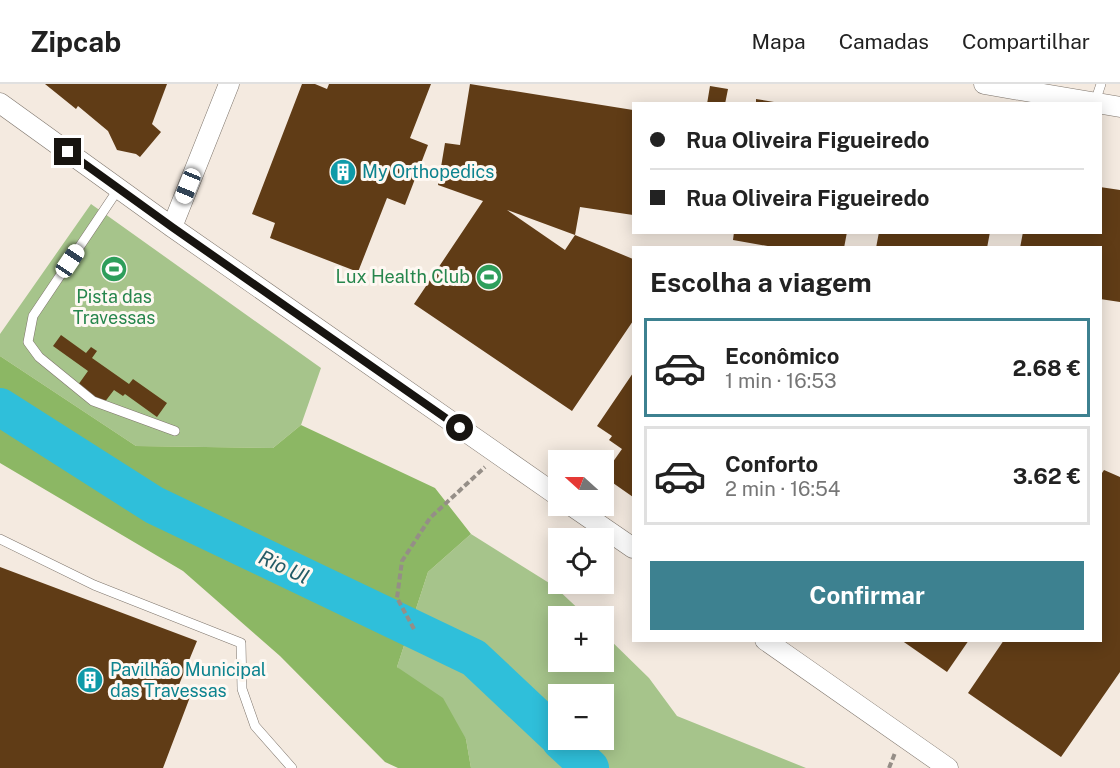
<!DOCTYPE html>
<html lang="pt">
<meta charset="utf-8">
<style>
body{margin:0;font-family:"Public Sans",sans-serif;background:#f6f6f6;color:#222;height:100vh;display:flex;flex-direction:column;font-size:22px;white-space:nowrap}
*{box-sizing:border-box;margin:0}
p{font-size:20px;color:#767676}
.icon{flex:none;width:33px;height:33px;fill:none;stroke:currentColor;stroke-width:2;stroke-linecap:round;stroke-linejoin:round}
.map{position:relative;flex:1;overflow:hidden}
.panel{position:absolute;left:632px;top:162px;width:470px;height:396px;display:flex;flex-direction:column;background:#fff;border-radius:0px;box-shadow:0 3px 15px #0003}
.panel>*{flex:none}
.guide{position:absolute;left:632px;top:18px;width:470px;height:132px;border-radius:0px;box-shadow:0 3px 15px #0003;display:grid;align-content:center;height:132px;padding:0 18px;background:#fff}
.needle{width:39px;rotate:291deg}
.buttons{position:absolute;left:548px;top:366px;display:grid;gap:12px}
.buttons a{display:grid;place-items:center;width:66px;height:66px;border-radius:0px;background:#fff;box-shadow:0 3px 15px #0003;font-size:30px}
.end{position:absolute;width:27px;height:27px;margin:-14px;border:8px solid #171410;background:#fff;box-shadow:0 0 0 3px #fff}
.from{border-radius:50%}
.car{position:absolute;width:18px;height:36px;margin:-18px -9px;border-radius:8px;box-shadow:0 0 4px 2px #0007;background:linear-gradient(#fff 24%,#345 0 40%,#fff 0 76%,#345 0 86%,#fff 0)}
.guide b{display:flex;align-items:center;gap:21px;height:57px;font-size:22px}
.guide b+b{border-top:2px solid #e0e0e0}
.guide i{width:15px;height:15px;background:#222}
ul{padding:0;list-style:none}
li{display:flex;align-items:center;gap:18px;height:99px;margin:0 12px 9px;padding:0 6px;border:3px solid #e0e0e0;border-radius:0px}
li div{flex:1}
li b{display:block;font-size:22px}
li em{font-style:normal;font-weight:700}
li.current{border-color:#3d8190}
li>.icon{width:54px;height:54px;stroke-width:1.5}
h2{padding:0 18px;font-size:27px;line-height:72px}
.button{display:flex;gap:12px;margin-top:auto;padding:12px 18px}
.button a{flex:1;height:69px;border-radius:0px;background:#3d8190;color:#fff;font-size:24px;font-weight:700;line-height:69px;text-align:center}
header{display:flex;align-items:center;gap:36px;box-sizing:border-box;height:84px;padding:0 30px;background:#fff;border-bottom:2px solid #e0e0e0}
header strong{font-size:28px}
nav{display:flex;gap:33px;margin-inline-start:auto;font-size:21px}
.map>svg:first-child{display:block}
.green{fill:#a6c48b;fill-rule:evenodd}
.forest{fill:#8cb764}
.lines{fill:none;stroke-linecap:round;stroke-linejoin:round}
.river{stroke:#2fbfda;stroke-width:38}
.building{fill:#603c16}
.service-casing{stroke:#7e756c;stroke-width:10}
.minor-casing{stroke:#7e756c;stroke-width:21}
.path{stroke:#958e87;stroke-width:4;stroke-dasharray:6 3;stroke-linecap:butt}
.service{stroke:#fff;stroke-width:9}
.minor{stroke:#fff;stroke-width:20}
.route{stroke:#171410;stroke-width:8}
.labels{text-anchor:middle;stroke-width:6;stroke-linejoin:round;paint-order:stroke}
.culture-label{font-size:18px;fill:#0d838f;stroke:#fef8f2;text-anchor:start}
.leisure-label{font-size:18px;fill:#27864d;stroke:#fef8f2;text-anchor:end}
.water-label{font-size:20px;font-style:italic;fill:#245c67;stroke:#fef8f2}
</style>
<header>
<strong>Zipcab</strong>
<nav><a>Mapa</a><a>Camadas</a><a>Compartilhar</a></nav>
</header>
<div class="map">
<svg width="1120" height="684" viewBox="0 0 1120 684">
<rect width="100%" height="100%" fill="#f4eae0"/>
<path class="green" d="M91,120L321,284L301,341L273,364L136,362L0,272V250Z
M471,450L554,502L586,532H558V578H603V549L649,594L677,632L806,684H471L466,655L397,583L428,488ZM558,610H603V656H558Z"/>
<path class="forest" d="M0,272L136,362L273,364L301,341L435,404L471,450L428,488L397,583L443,614L466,655L471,684H398L385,678L280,572L183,487L0,379Z"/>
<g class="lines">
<path class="river" d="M0,323L154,421L474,574L558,653
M560,656L590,684"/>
</g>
<path class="building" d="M45,0H167L152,40L161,48L140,73L136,70L117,66L108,47L78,22L76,25Z
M302,0H315L327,5L329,0H431L410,54L428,61L405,121L387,114L358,188L270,154L275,139L252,130Z
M470,0L633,26V131L580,123L575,151L507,126L565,166L575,151L633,175V237L572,327L414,220L483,117L438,101L445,59L460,61Z
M710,2L728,5L725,20H707Z
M756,15L774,18V20H756Z
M1100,103L1120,106V218L1100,215V164H1020L1023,148H1100Z
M734,148H847L844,164H779L733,156Z
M879,148H990L987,164H876Z
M61,251L86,269L91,263L97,267L92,274L129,300L133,295L167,319L157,333L125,310L123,312L114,306L104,319L78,301L88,287L53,262Z
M633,289V413L603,392L622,365L609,356L612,352L597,342Z
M1104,386L1120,393V588L1061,673L968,609L1004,556H1100V392Z
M0,483L197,557L176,608L190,613L163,684H0Z
M901,556H969L947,588Z"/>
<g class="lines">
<defs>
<path id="service" d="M1095,18L1101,0
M119,104L33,232L28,258L39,273L93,317L175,347
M0,455L94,501L241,559L242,605L255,642L292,684"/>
<path id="minor" d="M984,0L1120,23
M0,19L172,143L558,412
M172,143L229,0
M572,422L633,464
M765,556L948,684"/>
</defs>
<use href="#service" class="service-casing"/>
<use href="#minor" class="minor-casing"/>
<path class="path" d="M414,545L397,514L402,477L430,434L485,383
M889,684L895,669"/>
<use href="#service" class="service"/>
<use href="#minor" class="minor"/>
</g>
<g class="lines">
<path class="route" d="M68,68L172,143L460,344"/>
</g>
<defs>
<symbol id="building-disc" viewBox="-11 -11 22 22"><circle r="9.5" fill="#0f9aa8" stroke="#fef8f2"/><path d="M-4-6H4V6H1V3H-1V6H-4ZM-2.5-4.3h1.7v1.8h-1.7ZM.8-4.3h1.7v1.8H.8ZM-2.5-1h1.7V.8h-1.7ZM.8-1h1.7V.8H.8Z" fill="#fff"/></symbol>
<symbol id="stadium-disc" viewBox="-11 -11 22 22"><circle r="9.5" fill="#2e9e5b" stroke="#fef8f2"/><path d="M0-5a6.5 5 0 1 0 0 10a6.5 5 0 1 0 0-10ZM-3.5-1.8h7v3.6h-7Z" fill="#fff"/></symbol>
</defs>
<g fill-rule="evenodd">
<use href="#building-disc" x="328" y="73" width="30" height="30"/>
<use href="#stadium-disc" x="99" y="170" width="30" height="30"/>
<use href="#stadium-disc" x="474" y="178" width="30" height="30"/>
<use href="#building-disc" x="75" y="581" width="30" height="30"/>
</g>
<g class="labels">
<g class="culture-label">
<text x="362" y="94">My Orthopedics</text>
<text x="110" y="592">Pavilhão Municipal<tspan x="110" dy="21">das Travessas</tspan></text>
</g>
<g class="leisure-label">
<text x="470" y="199">Lux Health Club</text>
<text x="114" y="219" text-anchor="middle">Pista das<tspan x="114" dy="21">Travessas</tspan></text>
</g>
<g class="water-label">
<text transform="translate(284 483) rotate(25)" y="7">Rio Ul</text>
</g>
</g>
</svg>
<div class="buttons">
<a><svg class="needle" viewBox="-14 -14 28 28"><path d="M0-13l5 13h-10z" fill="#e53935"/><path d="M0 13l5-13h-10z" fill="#767676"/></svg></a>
<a><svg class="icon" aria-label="locate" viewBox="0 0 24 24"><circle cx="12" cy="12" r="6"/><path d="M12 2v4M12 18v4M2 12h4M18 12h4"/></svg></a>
<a>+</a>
<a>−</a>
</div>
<i class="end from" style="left:460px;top:344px"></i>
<i class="end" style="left:68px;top:68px"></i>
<i class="car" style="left:188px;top:102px;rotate:202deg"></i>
<i class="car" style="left:70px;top:177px;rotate:34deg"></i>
<div class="guide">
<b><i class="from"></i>Rua Oliveira Figueiredo</b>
<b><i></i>Rua Oliveira Figueiredo</b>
</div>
<section class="panel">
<h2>Escolha a viagem</h2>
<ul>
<li class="current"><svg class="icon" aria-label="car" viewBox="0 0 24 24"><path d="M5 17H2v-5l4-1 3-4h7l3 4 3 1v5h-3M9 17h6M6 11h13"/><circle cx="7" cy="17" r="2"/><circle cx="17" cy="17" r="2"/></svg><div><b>Econômico</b><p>1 min · 16:53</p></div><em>2.68 €</em></li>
<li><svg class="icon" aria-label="car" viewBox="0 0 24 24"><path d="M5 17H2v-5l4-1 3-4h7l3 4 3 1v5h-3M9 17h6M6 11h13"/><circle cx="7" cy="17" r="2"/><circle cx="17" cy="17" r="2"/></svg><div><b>Conforto</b><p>2 min · 16:54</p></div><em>3.62 €</em></li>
</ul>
<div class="button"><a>Confirmar</a></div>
</section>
</div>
